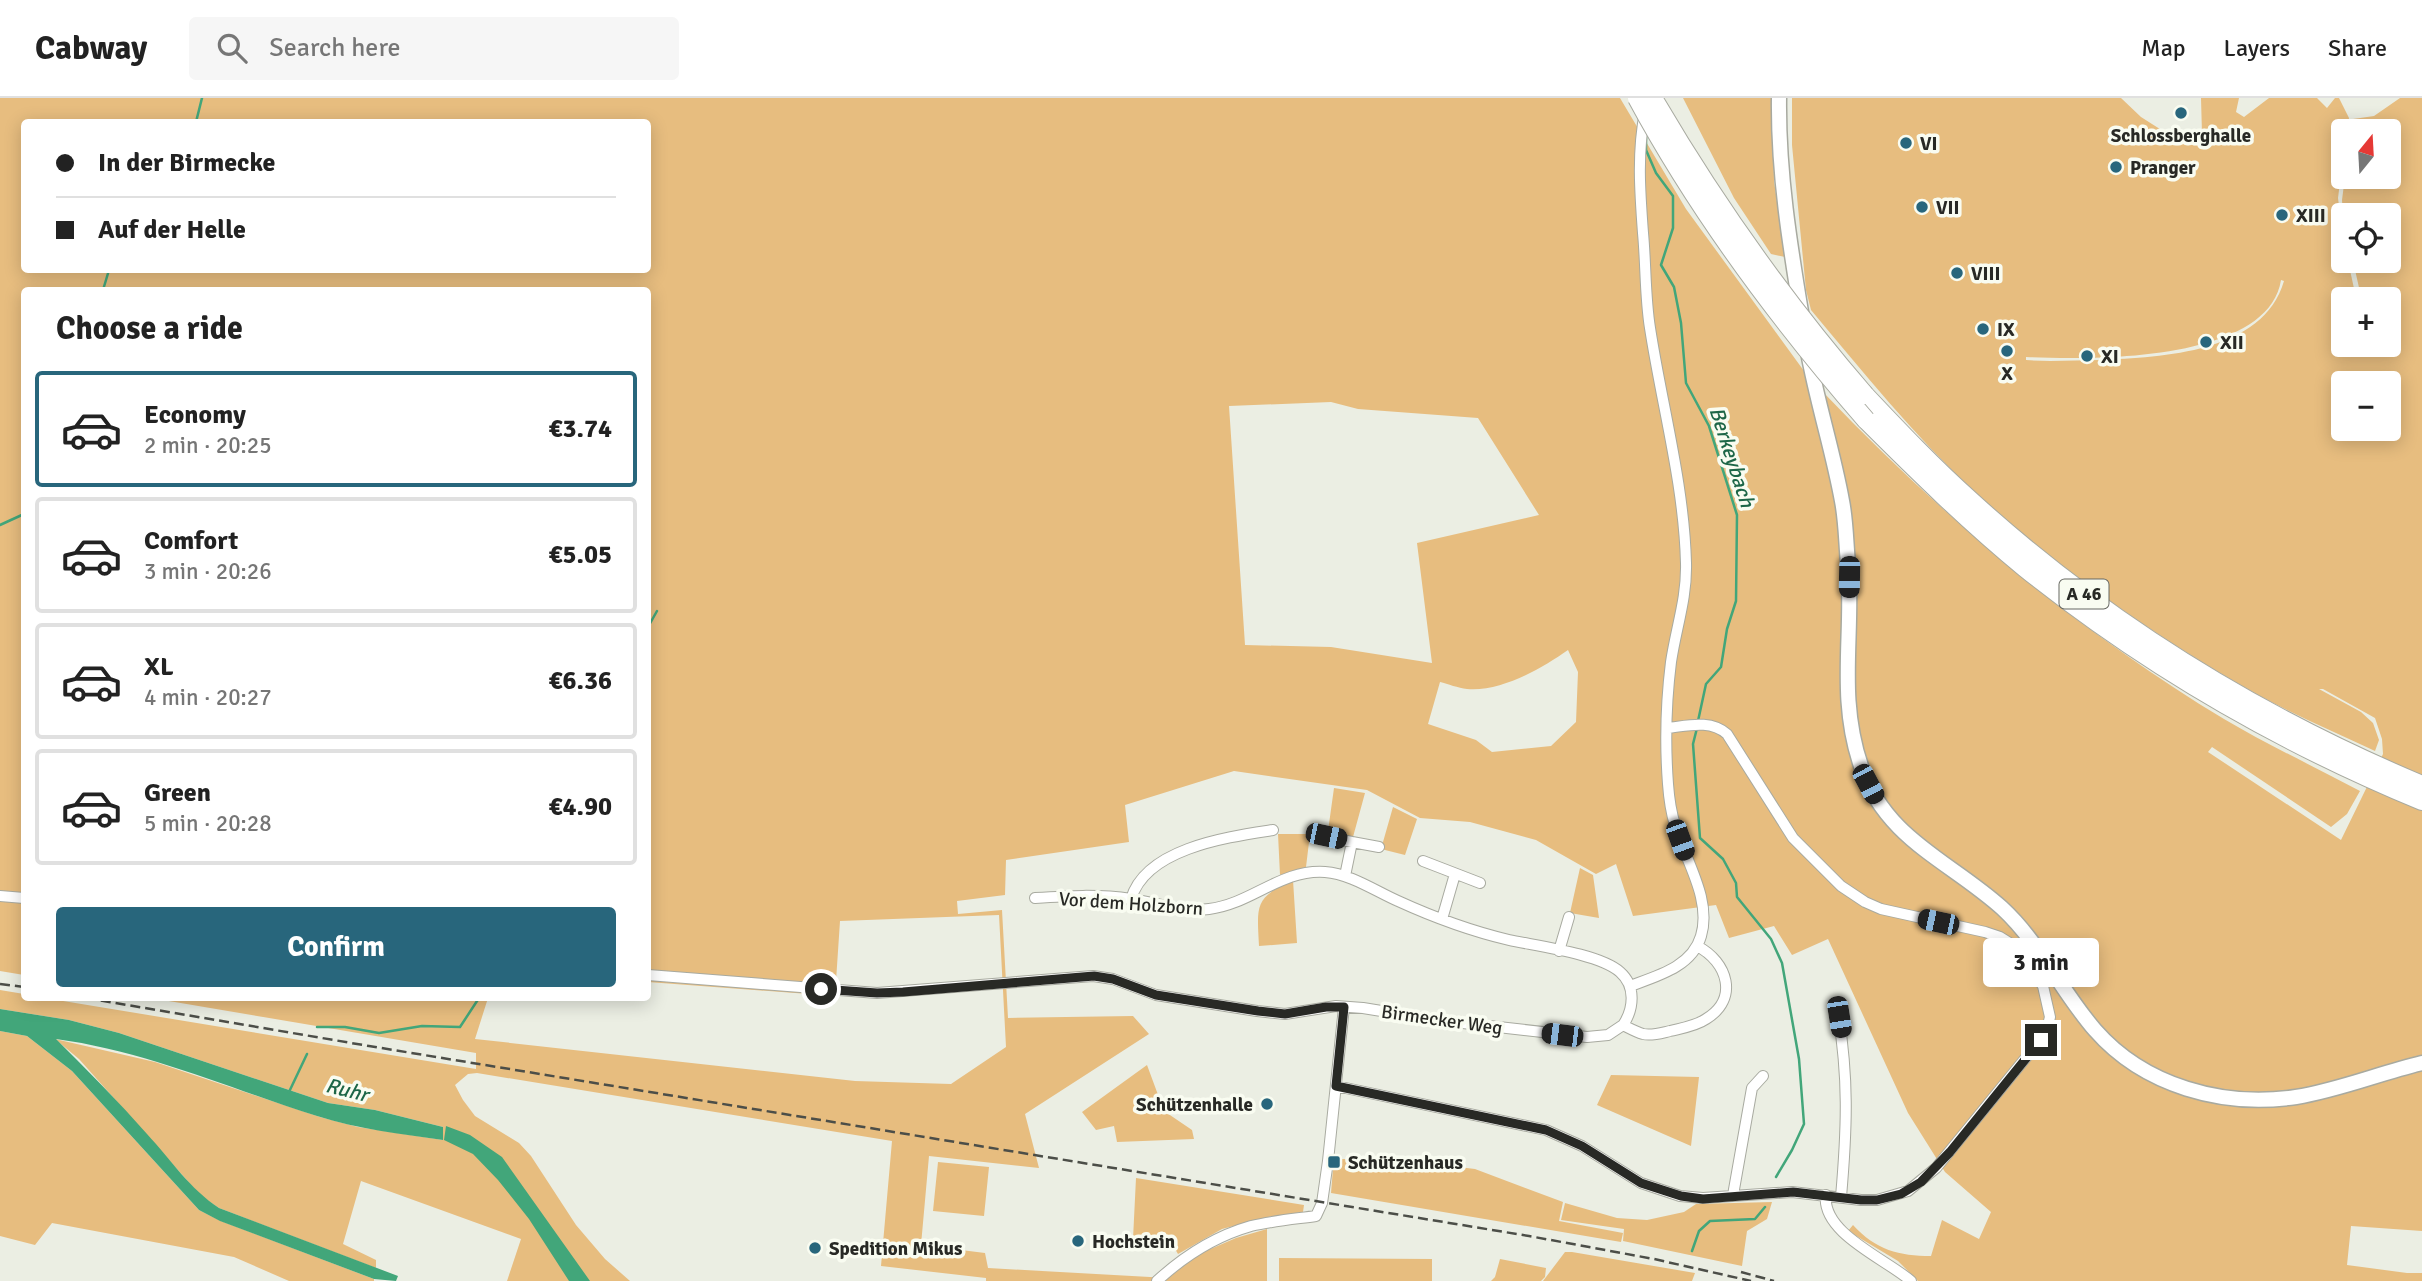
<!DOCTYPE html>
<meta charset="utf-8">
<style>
body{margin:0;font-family:Signika,sans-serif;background:#f6f6f6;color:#222;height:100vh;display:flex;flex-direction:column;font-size:26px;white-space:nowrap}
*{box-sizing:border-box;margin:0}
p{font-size:23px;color:#767676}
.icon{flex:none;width:38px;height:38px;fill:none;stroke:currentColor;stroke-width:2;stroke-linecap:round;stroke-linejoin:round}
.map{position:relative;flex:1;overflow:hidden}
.details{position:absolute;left:21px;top:189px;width:630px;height:714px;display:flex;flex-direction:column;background:#fff;border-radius:7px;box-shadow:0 4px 18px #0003}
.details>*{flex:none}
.hud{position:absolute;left:21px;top:21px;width:630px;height:154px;border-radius:7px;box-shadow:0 4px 18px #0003;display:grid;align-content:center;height:154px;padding:0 35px;background:#fff}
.needle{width:46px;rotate:18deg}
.tools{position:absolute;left:2331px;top:21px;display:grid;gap:14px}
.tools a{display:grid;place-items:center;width:70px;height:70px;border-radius:7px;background:#fff;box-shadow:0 4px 18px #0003;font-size:35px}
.end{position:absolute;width:32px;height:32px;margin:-16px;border:9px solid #282925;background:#fff;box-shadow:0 0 0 4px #fff}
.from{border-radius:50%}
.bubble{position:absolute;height:49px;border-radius:7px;background:#fff;box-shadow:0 4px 18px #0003;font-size:23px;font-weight:700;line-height:49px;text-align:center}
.car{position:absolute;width:21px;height:42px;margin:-21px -10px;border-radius:9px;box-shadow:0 0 5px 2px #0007;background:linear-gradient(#222 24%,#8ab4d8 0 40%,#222 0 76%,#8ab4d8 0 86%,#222 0)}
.hud b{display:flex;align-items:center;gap:24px;height:66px;font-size:26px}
.hud b+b{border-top:2px solid #e0e0e0}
.hud i{width:18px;height:18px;background:#222}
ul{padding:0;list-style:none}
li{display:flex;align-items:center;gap:21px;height:116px;margin:0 14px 10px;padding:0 21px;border:4px solid #e0e0e0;border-radius:7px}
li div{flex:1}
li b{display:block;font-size:26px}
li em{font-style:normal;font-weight:700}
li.active{border-color:#28667c}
li>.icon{width:63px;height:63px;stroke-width:1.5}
h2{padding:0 35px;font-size:32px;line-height:84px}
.action{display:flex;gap:14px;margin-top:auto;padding:14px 35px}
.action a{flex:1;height:80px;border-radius:7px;background:#28667c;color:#fff;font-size:28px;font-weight:700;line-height:80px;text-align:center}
header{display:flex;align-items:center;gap:42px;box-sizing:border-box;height:98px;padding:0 35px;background:#fff;border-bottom:2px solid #e0e0e0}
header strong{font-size:33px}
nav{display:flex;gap:38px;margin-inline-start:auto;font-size:24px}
.search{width:490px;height:63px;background:#f6f6f6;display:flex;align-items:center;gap:18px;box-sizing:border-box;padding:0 24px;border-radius:7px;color:#767676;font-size:26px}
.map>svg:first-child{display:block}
.green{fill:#e7bd7f;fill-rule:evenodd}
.water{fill:#42a67a}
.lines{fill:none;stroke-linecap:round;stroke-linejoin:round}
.stream{stroke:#42a67a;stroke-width:2.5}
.street-casing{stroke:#a8aaa0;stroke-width:12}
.secondary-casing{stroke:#a8aaa0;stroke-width:17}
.highway-casing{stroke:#a8aaa0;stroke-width:20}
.street{stroke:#fff;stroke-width:10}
.secondary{stroke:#fff;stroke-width:14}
.highway{stroke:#fff;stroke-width:18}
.rail{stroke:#4c4e48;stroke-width:2.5;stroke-dasharray:10 5;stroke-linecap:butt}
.highway-bridge-casing{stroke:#a8aaa0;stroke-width:20;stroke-linecap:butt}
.highway-bridge{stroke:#fff;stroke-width:18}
.route{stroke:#282925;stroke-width:9}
.poi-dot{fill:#28667c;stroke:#f9fcf1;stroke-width:2.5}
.labels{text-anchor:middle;stroke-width:7;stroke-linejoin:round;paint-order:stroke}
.shield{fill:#f9fcf1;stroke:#676862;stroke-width:2}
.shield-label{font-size:18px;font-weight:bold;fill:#282925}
.poi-label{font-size:19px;font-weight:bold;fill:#282925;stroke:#f9fcf1;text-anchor:start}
.street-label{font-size:19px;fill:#282925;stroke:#f9fcf1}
.water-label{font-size:21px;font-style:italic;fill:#1d6647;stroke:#f9fcf1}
</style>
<header>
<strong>Cabway</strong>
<div class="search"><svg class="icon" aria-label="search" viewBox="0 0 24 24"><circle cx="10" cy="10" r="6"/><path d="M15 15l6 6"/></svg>Search here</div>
<nav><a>Map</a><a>Layers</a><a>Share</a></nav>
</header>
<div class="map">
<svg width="2422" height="1183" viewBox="0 0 2422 1183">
<rect width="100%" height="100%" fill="#ebeee3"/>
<path class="green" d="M0,0H1620L1686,111L1804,273L1837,404L1853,511L1823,294C1943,420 2076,531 2224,621C2268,647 2315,669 2360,693L2347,716L2331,729L2212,649L2208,654L2341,742L2383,656L2382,641L2375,620L2323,591H2319L2361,614L2373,625L2379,642L2375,653C2337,635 2297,618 2260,598C2158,541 2061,473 1975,394C1915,339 1864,275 1811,212L1806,192L1792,47V0H2121L2141,19L2174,40L2202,36L2201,0H2239L2236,14L2244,19L2269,0H2317L2327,10L2335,0H2339L2349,20L2347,33H2343V60L2338,100L2343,139V163H2348L2355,195L2360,194L2353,163H2389V117L2343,118L2342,102L2345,79H2389V33H2352L2353,21L2374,18L2400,0H2422V1133L2351,1128L2347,1167L2407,1175H2422V1183H1918L1898,1163L1848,1133L1853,1127C1876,1152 1899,1158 1931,1158L1942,1122L1979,1141L1991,1114L1945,1074L1908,1015L1828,841L1792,857L1774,828L1729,840L1716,807L1633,818L1616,766L1596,776L1536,742L1470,724L1420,720L1367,692L1234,673L1125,707L1129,744L1006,762L1005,797L957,803L958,816L1002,812L1008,920L1133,918L1149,936L1025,1016L1039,1070L929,1058L921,1147L985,1155L988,1170L1168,1180L1199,1156L1236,1140L1267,1131V1183H986V1180L881,1168L892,1043L477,975L468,976L455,987L463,1002L475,1018L519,1045L531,1058L576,1127L605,1161L630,1183H507L521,1141L361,1083L343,1146L376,1162V1170L219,1110L201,1098L79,961L55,941L155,964L320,1019L358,1029L443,1042V1029L375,1012L328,1005L119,935L69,922L0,911V892L24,896V900H45L476,971V955L151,900H488L475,941L855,983L951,986L1006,949L999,817L840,823L835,898L648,884V192H24V877L0,873ZM24,24H648V172H24ZM2281,182L2284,183C2263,255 2163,259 2100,262C2076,262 2050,264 2026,262V259C2088,262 2268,265 2281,182ZM2343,201H2389V247H2343ZM2343,285H2389V331H2343ZM1331,304L1358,311L1478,320L1539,417L1417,445L1432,565L1331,549L1245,547L1229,308ZM1568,552L1578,574L1576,624L1551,648L1492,654L1476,642L1428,626L1440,584C1448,586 1458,590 1467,591C1501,594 1541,571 1568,552Z
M1683,0H1773L1774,83L1785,159L1771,156L1734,100Z
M1334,690L1365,695L1353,739L1328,733Z
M1393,709L1417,721L1405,757L1381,751Z
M1278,736H1310L1306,769L1280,777Z
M1580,770L1593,777L1599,820L1570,815Z
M1293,782L1297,845L1259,848C1257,807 1254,800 1293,782Z
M0,933L27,938L72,973L199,1112L221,1123L374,1181V1183H289L234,1159L52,1125L35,1147L0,1138Z
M1147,967L1164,1013L1192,1032L1194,1041L1117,1044L1114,1028L1096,1032L1082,1014Z
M1611,977L1699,979L1691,1048L1597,1007Z
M1341,1061L1401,1062L1475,1071L1563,1104L1559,1123L1623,1135L1621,1144L1331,1095L1333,1071L1339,1072Z
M938,1064L989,1069L984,1118L933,1113Z
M1136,1080L1304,1107L1303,1114L1268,1119L1222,1131L1178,1156L1171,1144L1133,1141Z
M1772,1104L1767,1121L1747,1133L1742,1168L1623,1143L1624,1131L1561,1122L1565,1105L1617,1120L1647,1122L1684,1114L1696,1106Z
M1565,1154H1572L1695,1175L1692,1183H1543Z
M1279,1160L1432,1161V1183H1279Z
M1500,1161L1546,1170L1545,1179L1541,1183H1491L1495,1179Z"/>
<path class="water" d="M0,911L69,922L119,935L328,1005L375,1012L443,1029V1042C401,1036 358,1031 317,1018C231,991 146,953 56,941C87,972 118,1003 147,1036C171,1062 190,1091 219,1110L398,1178L396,1183L374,1181L220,1123L199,1112L72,973L27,938L0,933Z
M446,1028L470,1037L502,1059L590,1183H569L529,1121L498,1082L473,1056L444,1042Z"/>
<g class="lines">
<path class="stream" d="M196,24L202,0
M1646,36V52L1656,75L1673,98V130L1661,167L1674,189L1681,225L1686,285L1709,328L1737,417L1736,503L1727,531L1721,569L1706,586L1698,623
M103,192L109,172
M0,427L24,416
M648,529L657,513
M1697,630L1693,646L1700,740L1723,761L1736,785L1737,799L1771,841L1782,865L1799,961L1804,1026L1792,1052L1776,1079
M317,929H345L379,935L422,928L460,929L479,900
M289,994L307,956
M1692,1153L1699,1133L1710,1123L1755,1121L1765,1109"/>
<defs>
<path id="street" d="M1326,739L1352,744L1345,778
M1352,744L1379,749
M1423,763L1480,785
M0,798L24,800
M1035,800C1067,798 1099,796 1131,801C1157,805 1183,814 1209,811C1251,806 1281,771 1325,774C1351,776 1375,793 1398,803C1433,819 1471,833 1509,842C1537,848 1600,856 1620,874C1636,888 1634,911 1623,927
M1131,801C1146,750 1228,739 1273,732
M1442,821L1455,776
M1559,853L1569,819
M648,877L877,895L1093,878L1113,881L1156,897L1257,913L1285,916L1336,908L1363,910L1436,922L1587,939L1608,937L1623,927C1629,930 1636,934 1643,936C1652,938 1661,935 1670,933C1682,930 1696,928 1706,921C1739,901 1728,864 1697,848
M1630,888C1657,878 1692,869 1701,838C1712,801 1685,762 1675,727C1671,714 1669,700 1668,686C1665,646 1666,604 1671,564C1676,530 1687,500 1686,465C1684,386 1662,308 1650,230C1645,199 1646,167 1643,135C1640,95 1637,54 1645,14
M1837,910C1849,978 1847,1030 1841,1099
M1336,988L1546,1032L1582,1048L1641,1085L1680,1098L1703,1100L1792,1094L1861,1102H1877L1908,1093L1936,1070L2046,935L2050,919L2043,888L2016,849L2000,839L1985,834L1881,811L1865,804L1841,788L1793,740L1727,636C1710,621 1687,628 1667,630
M1733,1097L1752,990L1763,978
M1826,1097C1821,1135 1886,1161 1911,1183
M1157,1183C1183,1159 1216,1138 1251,1128C1272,1123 1294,1121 1316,1118L1322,1105L1328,1063L1344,909"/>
<path id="secondary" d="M1779,0C1778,74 1790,148 1802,220
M1808,254C1817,304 1833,353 1842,403C1846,423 1846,445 1848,465C1854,536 1837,598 1861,668C1885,741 1950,763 2002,810C2040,845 2061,893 2095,932C2144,988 2223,1010 2296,999C2339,992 2380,975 2422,965"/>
<path id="highway" d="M1865,297C1899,333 1933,369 1970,402C2103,523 2257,618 2422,687
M1866,322C1917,373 1969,424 2025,470C2146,567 2279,644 2422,703"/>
</defs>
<use href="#street" class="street-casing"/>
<use href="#secondary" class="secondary-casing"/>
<use href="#highway" class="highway-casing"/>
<use href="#street" class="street"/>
<use href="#secondary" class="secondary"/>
<use href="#highway" class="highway"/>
<path class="rail" d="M0,886L24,889
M86,900L369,948L1529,1138L1654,1161L1751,1183
M1741,1174L1774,1183"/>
<defs>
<path id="highway-bridge" d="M1637,0C1700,117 1779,222 1866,322
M1653,0C1716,108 1783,202 1865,297"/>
</defs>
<use href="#highway-bridge" class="highway-bridge-casing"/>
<use href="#highway-bridge" class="highway-bridge"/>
</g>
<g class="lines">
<path class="route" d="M821,891L877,895L903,894L1094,878L1113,881L1156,897L1258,913L1285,916L1326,909H1344L1336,988L1546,1032L1582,1048L1641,1085L1681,1098L1703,1101L1793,1094L1861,1102H1877L1901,1096L1921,1084L1950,1054L2041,942"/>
</g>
<g class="poi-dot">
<circle cx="2181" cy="15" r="7"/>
<circle cx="1906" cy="45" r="7"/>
<circle cx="2116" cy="69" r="7"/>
<circle cx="1922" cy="109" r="7"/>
<circle cx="2282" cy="117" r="7"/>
<circle cx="1957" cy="175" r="7"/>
<circle cx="1983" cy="231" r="7"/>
<circle cx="2206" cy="244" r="7"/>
<circle cx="2007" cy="253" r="7"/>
<circle cx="2087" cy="258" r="7"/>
<circle cx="1267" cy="1006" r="7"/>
<rect x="1327" y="1057" width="14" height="14" rx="3.5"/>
<circle cx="1078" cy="1143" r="7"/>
<circle cx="815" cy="1150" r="7"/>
</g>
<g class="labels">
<rect class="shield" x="2059.5" y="481.5" width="49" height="29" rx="5"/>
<g class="shield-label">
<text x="2084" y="502">A 46</text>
</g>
<g class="poi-label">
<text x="2181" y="44" text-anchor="middle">Schlossberghalle</text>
<text x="1920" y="52">VI</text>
<text x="2130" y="76">Pranger</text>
<text x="1936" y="116">VII</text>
<text x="2296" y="124">XIII</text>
<text x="1971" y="182">VIII</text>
<text x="1997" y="238">IX</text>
<text x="2220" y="251">XII</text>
<text x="2101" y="265">XI</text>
<text x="2007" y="282" text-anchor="middle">X</text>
<text x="1253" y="1013" text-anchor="end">Schützenhalle</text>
<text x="1348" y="1071">Schützenhaus</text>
<text x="1092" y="1150">Hochstein</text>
<text x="829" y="1157">Spedition Mikus</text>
</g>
<g class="street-label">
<text transform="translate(1131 805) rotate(4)" y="7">Vor dem Holzborn</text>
<text transform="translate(1442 921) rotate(8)" y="7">Birmecker Weg</text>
</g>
<g class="water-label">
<text transform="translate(1732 359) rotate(72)" y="7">Berkeybach</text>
<text transform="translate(347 992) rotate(14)" y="7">Ruhr</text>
</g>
</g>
</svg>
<div class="tools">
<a><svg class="needle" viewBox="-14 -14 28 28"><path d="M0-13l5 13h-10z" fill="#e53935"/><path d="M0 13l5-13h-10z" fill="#767676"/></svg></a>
<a><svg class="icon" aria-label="locate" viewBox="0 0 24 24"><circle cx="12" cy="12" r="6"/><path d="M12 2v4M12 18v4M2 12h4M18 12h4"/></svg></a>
<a>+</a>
<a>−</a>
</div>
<i class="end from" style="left:821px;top:891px"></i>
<i class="end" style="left:2041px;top:942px"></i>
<div class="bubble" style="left:1983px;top:840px;width:116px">3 min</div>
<i class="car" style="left:1849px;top:479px;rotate:181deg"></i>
<i class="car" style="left:1868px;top:686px;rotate:152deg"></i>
<i class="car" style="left:1326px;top:738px;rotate:102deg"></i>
<i class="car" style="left:1680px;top:742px;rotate:160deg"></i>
<i class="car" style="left:1938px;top:824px;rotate:282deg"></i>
<i class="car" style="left:1839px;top:919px;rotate:171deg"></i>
<i class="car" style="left:1562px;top:937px;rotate:277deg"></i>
<div class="hud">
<b><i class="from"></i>In der Birmecke</b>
<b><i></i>Auf der Helle</b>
</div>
<section class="details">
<h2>Choose a ride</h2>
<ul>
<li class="active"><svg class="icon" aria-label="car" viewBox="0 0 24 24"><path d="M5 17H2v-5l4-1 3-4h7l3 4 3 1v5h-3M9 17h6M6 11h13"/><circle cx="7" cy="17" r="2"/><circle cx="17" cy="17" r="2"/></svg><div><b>Economy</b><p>2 min · 20:25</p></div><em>€3.74</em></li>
<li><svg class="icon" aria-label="car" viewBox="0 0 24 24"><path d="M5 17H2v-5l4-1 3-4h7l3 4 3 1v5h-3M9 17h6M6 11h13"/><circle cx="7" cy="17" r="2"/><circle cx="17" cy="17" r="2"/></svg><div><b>Comfort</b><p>3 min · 20:26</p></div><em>€5.05</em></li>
<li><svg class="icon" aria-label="car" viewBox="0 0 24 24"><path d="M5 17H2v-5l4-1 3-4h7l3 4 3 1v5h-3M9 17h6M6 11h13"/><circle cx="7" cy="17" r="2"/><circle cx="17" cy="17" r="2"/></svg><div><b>XL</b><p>4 min · 20:27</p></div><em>€6.36</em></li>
<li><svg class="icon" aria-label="car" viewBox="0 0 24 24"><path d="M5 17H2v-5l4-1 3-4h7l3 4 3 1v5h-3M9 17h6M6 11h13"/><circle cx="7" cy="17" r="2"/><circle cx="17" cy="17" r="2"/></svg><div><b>Green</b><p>5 min · 20:28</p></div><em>€4.90</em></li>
</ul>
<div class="action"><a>Confirm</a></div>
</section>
</div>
